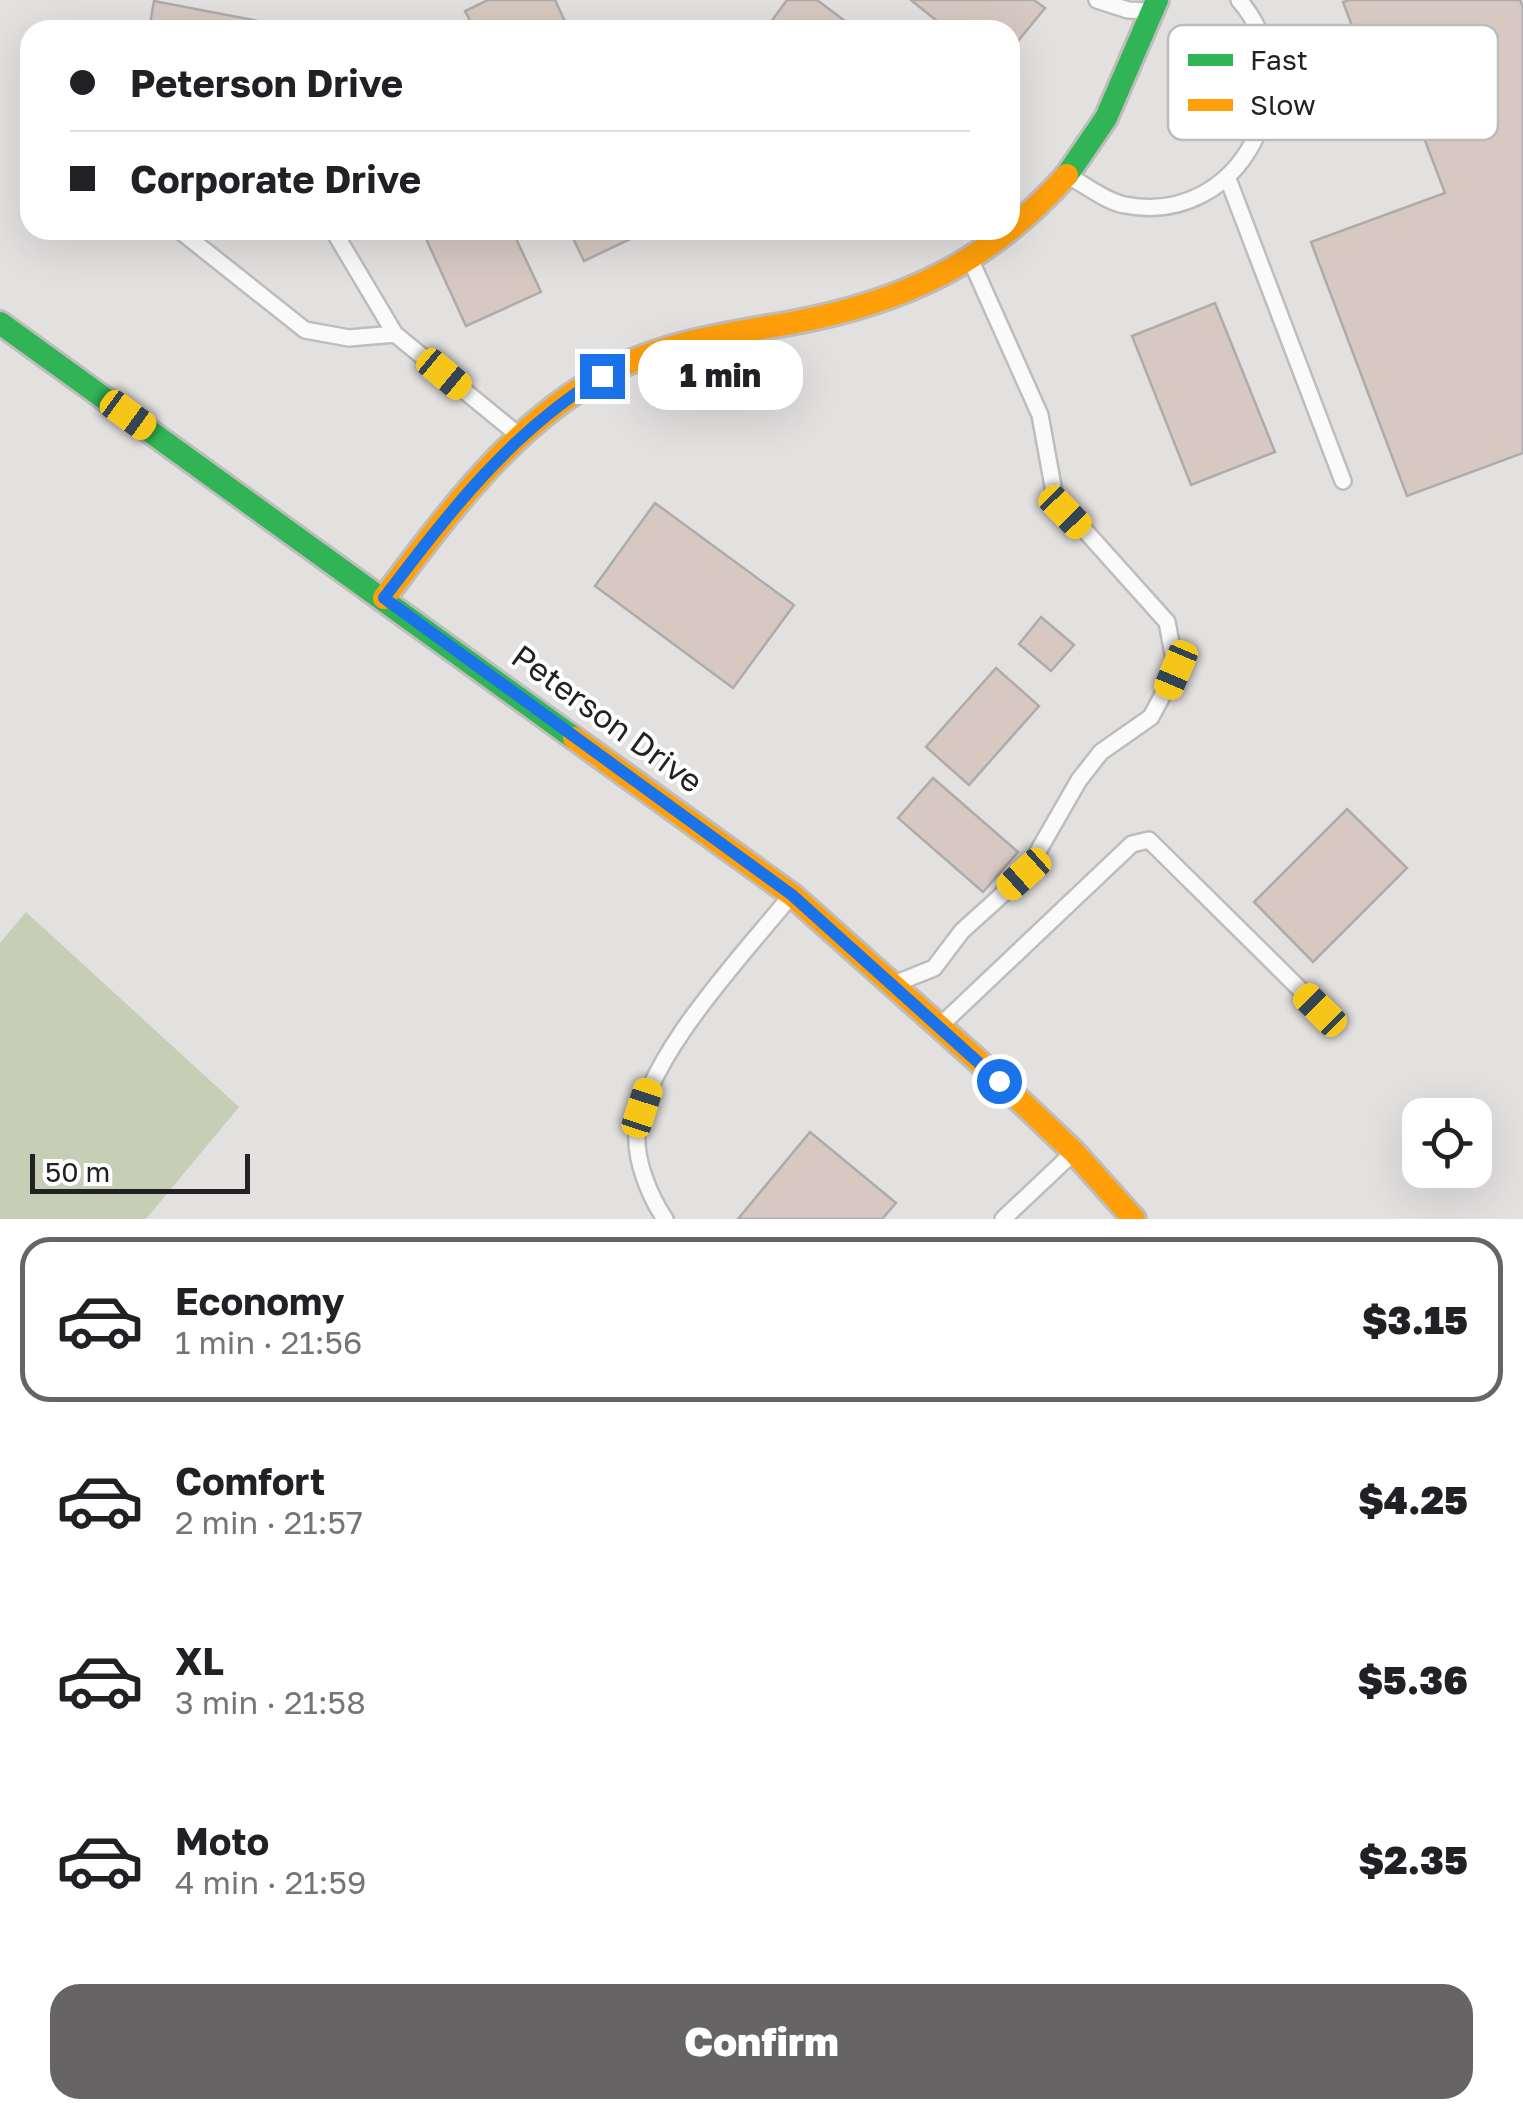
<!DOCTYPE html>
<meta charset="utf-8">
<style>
body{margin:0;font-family:"Golos Text",sans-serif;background:#f2f2f2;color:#202124;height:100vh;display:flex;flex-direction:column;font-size:38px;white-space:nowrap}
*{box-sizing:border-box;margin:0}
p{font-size:32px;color:#757577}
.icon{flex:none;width:55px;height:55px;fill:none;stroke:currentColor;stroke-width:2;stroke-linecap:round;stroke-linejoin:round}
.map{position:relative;height:1219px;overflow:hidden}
.panel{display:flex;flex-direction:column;background:#fff;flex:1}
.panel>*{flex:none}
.hud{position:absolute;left:20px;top:20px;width:1000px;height:220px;border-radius:30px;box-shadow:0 10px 40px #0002;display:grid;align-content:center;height:220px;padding:0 50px;background:#fff}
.fabs{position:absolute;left:1402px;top:1098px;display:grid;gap:20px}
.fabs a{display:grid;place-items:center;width:90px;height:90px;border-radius:20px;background:#fff;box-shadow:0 10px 40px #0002;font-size:50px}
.scale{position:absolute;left:30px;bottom:25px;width:220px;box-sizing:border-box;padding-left:10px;border:5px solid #232121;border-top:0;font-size:28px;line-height:35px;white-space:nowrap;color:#232121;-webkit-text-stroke:8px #fff;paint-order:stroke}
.end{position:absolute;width:45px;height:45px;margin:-22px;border:12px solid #1a73e8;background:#fff;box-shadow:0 0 0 5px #fff}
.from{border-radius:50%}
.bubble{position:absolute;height:70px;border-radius:30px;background:#fff;box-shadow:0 10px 40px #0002;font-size:32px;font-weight:800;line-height:70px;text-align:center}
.car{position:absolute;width:30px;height:60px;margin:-30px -15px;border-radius:12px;box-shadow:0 0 8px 2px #0007;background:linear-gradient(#f5c518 24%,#345 0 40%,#f5c518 0 76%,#345 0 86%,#f5c518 0)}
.hud b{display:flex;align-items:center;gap:35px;height:95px;font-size:38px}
.hud b+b{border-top:2px solid #e0e0e0}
.hud i{width:25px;height:25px;background:#202124}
ul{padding:18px 0 0;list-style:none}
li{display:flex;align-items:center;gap:30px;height:165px;margin:0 20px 15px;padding:0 30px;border:5px solid transparent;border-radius:30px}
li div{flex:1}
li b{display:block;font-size:38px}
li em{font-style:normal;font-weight:800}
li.on{border-color:#666464}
li>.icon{width:90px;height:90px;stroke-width:1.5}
.cta{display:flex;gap:20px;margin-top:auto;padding:20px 50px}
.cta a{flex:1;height:115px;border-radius:30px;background:#666464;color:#fff;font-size:40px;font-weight:800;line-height:115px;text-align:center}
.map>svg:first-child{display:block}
.green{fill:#c6cfb6}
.building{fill:#d7c9c2;stroke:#adabab;stroke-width:2.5}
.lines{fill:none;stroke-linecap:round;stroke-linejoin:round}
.lane-casing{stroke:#bebdbc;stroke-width:20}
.fast-casing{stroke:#bebdbc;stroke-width:28}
.slow-casing{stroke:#bebdbc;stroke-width:28}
.lane{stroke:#fbfafa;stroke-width:15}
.fast{stroke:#30b455;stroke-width:22}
.slow{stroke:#ff9f0a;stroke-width:22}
.route{stroke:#1a73e8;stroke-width:12}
.labels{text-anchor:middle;stroke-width:8;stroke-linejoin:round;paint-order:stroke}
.street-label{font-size:32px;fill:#232121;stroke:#fff}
.key{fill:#fff;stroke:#bdbcbc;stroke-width:2.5}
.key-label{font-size:28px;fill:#232121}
</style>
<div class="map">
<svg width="1523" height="1219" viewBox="0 0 1523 1219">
<rect width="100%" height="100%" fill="#e3e1e0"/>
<path class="green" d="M26,912L239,1107L146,1219H0V943Z"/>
<path class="building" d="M488,0H555L569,30H475L465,11Z
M787,0H817L857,30H765Z
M911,0H1034L1045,8L1010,51V30H948Z
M1349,0H1520L1523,7V453L1407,496L1311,242L1445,193L1407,93L1381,103L1343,2Z
M154,1L305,30H149Z
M422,230H512L541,292L466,326Z
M569,230H649L584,261Z
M1215,303L1275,452L1191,485L1132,336Z
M655,503L794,605L733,688L595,586Z
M1041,617L1074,645L1051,671L1019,644Z
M996,668L1039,706L969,785L926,747Z
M933,778L1018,852L983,892L898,818Z
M1347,809L1407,868L1313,962L1254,902Z
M810,1132L896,1203L882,1219H738Z"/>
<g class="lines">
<defs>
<path id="lane" d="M1097,0L1128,10L1149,11
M1070,177C1087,186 1107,202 1125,205C1241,228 1312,84 1239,0
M1228,179L1343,481
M179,230L305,330L349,338L395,334
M333,230L395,334L516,433
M899,982L934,968L962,931L1025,874L1079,780L1101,752L1151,717L1176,670L1167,622L1055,497L1040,415L972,263
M942,1024L1132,844L1149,840L1321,1010
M665,1219C650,1197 635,1161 637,1133C644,1059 742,956 789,898
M1003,1219L1073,1153"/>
<path id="fast" d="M1067,175L1106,118L1157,0
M0,323L574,738"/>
<path id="slow" d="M384,598C451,510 519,414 621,366C674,341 734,333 791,323C905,302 989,262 1067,175
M574,738L792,895L976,1059L1074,1152L1134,1219"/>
</defs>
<use href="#lane" class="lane-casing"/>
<use href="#fast" class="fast-casing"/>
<use href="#slow" class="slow-casing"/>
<use href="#lane" class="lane"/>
<use href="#fast" class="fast"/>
<use href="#slow" class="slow"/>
</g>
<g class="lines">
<path class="route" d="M602,376C509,433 449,513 384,598L792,895L999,1081"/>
</g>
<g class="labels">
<g class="street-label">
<text transform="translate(607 719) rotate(36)" y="11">Peterson Drive</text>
</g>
</g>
<rect x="1168" y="25" width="330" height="115" rx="15" class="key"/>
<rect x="1188" y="54" width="45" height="12" fill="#30b455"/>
<rect x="1188" y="99" width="45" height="12" fill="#ff9f0a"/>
<g class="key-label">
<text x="1250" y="70">Fast</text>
<text x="1250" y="115">Slow</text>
</g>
</svg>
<div class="fabs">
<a><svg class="icon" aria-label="locate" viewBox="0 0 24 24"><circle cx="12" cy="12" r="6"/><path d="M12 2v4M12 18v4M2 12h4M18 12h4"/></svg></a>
</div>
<div class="scale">50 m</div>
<i class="end from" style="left:999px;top:1081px"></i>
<i class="end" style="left:602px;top:376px"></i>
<div class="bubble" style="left:638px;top:340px;width:165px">1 min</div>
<i class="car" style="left:444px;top:374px;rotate:130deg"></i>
<i class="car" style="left:128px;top:415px;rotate:126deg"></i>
<i class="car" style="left:1065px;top:512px;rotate:136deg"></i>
<i class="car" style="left:1176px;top:670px;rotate:203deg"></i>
<i class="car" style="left:1024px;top:874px;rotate:228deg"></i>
<i class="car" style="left:1320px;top:1010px;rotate:315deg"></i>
<i class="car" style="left:642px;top:1108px;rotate:18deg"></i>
<div class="hud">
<b><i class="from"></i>Peterson Drive</b>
<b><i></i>Corporate Drive</b>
</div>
</div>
<section class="panel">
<ul>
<li class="on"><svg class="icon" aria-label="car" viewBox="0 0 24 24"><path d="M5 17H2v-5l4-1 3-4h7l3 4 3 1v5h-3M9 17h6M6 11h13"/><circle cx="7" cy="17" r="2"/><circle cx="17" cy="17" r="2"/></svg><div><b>Economy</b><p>1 min · 21:56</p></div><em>$3.15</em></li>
<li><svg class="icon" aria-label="car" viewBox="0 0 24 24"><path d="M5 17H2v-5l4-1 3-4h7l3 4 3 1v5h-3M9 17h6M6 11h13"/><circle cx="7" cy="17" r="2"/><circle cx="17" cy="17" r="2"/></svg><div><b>Comfort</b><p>2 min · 21:57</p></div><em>$4.25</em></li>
<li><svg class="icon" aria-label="car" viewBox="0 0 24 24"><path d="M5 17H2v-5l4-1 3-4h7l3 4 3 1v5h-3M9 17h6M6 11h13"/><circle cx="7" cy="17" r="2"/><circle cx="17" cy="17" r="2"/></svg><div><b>XL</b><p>3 min · 21:58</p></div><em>$5.36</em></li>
<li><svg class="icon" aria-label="car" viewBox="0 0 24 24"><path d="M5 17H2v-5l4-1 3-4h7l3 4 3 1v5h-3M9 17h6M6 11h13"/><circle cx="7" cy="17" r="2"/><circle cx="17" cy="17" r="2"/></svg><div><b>Moto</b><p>4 min · 21:59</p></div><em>$2.35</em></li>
</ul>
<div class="cta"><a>Confirm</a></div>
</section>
